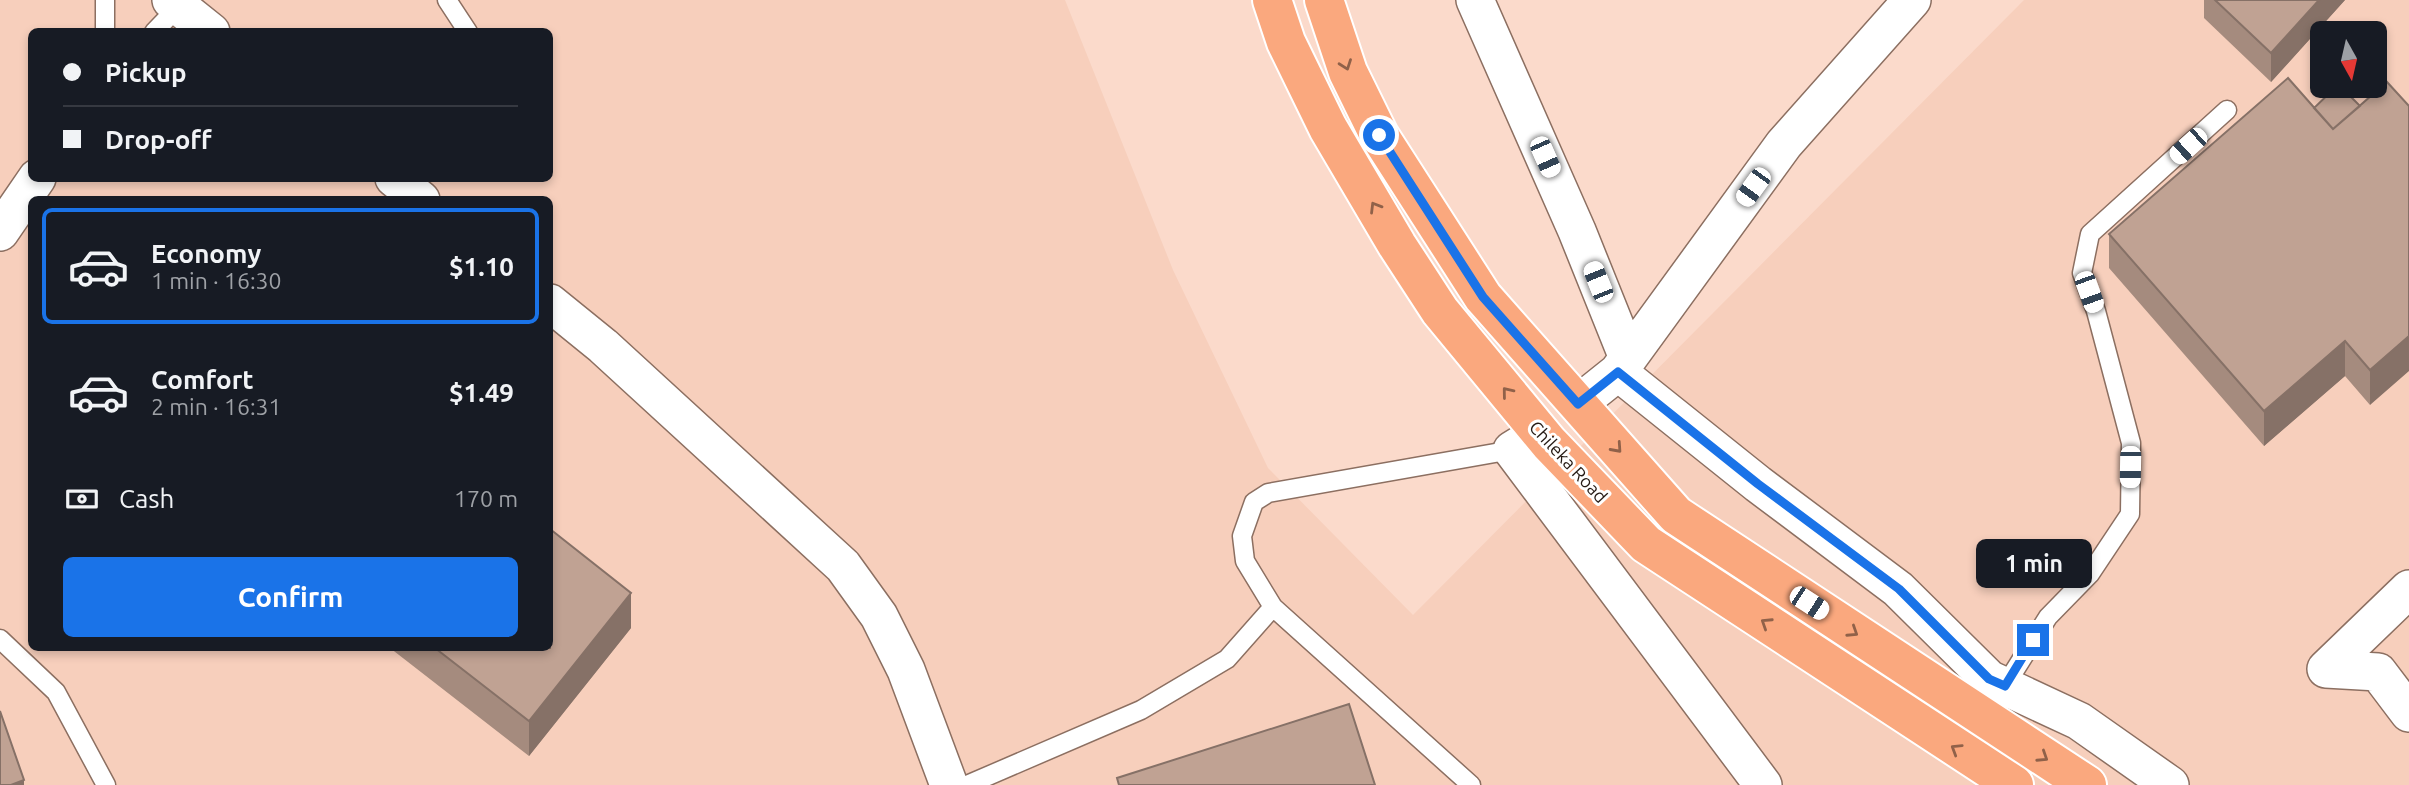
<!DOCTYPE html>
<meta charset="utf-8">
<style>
body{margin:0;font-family:Ubuntu,sans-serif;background:#20242c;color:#f1f3f6;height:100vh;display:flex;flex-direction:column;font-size:26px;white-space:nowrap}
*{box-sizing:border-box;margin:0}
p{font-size:23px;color:#9ea1a6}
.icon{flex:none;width:38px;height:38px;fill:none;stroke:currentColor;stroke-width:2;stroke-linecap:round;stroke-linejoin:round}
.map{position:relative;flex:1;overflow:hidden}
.panel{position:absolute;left:28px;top:196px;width:525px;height:455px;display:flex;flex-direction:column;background:#171b24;border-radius:10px;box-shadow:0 4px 10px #0003}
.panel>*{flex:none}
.top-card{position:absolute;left:28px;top:28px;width:525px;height:154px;border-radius:10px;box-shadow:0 4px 10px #0003;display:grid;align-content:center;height:154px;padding:0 35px;background:#171b24}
.needle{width:46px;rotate:172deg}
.controls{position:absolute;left:2310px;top:21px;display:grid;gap:14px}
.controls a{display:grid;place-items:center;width:77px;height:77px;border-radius:10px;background:#171b24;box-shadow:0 4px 10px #0003;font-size:35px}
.end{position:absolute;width:32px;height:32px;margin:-16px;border:9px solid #1a73e8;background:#fff;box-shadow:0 0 0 4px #fff}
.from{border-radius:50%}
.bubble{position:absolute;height:49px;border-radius:10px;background:#171b24;box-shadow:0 4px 10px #0003;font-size:23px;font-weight:700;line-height:49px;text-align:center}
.car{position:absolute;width:21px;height:42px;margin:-21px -10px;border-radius:9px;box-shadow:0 0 5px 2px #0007;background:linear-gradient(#fff 24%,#345 0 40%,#fff 0 76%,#345 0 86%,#fff 0)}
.top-card b{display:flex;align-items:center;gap:24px;height:66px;font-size:26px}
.top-card b+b{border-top:2px solid #363941}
.top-card i{width:18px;height:18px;background:#f1f3f6}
ul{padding:12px 0 0;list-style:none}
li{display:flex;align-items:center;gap:21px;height:116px;margin:0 14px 10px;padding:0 21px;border:4px solid transparent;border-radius:10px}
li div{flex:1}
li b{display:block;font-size:26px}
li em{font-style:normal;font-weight:700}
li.active{border-color:#1a73e8}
li>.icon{width:63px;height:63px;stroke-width:1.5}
.pay{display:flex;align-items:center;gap:18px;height:77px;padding:0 35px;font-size:26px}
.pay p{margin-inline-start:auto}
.action{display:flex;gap:14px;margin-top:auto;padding:14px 35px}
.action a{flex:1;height:80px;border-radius:10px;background:#1a73e8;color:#fff;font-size:28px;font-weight:700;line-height:80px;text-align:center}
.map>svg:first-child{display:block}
.built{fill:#f7cfbc;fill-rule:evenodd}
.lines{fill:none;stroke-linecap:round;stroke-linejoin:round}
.service-casing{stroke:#8c6f61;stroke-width:21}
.minor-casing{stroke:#8c6f61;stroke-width:40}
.trunk-casing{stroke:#fff;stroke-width:42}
.service{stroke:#fff;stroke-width:18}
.minor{stroke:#fff;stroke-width:37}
.trunk{stroke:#faa87e;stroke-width:38}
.wall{fill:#a58b7e}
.shaded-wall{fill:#867167}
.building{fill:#c0a293;stroke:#867167;stroke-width:2}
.oneway{stroke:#906149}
.route{stroke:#1a73e8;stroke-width:9}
.labels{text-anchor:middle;stroke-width:6;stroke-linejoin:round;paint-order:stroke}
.street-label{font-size:18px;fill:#251a14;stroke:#fff}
</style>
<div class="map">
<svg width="2409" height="785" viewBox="0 0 2409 785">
<rect width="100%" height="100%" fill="#fbdacb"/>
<path class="built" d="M0,0H1065L1173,270L1268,468L1413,615L2024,0H2409V785H0ZM32,32H550V178H32ZM2322,33H2375V86H2322ZM32,200H550V648H32Z"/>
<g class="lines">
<defs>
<path id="service" d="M105,0V32
M447,0L468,32
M154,32L179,6
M0,639L56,692L106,785
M2003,689L2048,617L2090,574L2130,514L2131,443L2096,311L2082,273L2090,234L2227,110
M967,785L1141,710L1227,659L1273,607
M1471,785L1273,607L1245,561L1242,536L1254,502L1268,493L1512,450"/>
<path id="minor" d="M171,0L211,32
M1475,0L1577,231L1628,358
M394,178L421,200
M0,232L37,178
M550,303L603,346L843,566L879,616L906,670L949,785
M1618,372L1784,144L1912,0
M1578,404L1618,372L1758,484L1898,589L1989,679L2079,721L2170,785
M1540,433L1512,450L1763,785
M2409,589L2326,669L2378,672L2409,713"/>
<path id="trunk" d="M1272,0L1286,42L1328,128L1397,245L1440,311L1549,443L1646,544L2014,785
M1324,0L1348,72L1379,135L1483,297L1676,515L2087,785"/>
</defs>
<use href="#service" class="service-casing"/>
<use href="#minor" class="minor-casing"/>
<use href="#trunk" class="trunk-casing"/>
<use href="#service" class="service"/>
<use href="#minor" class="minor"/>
<use href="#trunk" class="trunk"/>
</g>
<path class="wall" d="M2204,0H2345L2271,82L2204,18Z
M2387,82L2370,405L2345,376L2264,446L2109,268V234L2314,108L2360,106Z
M631,628L529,756L390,648H550Z"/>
<path class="shaded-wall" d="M2319,0H2345L2271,82V53Z
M2409,336V371L2370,405V370Z
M2345,341V376L2264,446V411Z
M631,593V628L529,756V721Z
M24,780V785H11Z"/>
<path class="building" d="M2215,0H2319L2271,53Z
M2288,78L2333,129L2387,82L2409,106V336L2370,370L2345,341L2264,411L2109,234Z
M2337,86H2340L2360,106L2333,129L2314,108Z
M550,529L631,593L529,721L435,648H550Z
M1349,704L1375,785H1119L1117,778Z
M0,711L24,780L11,785H0Z"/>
<defs><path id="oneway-chevron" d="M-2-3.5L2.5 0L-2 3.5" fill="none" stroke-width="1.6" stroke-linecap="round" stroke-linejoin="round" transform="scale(1.75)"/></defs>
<g class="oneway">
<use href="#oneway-chevron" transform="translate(1346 65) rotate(70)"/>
<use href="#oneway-chevron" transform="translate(1375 207) rotate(-121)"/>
<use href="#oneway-chevron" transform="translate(1507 392) rotate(-129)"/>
<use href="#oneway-chevron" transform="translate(1617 448) rotate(48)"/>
<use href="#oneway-chevron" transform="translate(1766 623) rotate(-147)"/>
<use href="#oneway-chevron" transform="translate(1853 632) rotate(33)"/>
<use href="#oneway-chevron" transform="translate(1956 749) rotate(-148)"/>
<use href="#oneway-chevron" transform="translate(2043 757) rotate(33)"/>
</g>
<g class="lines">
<path class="route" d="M1379,135L1483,297L1578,404L1618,372L1758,484L1899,589L1989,679L2005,686L2033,640"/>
</g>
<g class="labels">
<g class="street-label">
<text transform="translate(1568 462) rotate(47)" y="6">Chileka Road</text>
</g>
</g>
</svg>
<div class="controls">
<a><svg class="needle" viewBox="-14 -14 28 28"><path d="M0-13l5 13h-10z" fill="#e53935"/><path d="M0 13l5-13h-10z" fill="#9ea1a6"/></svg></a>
</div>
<i class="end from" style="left:1379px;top:135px"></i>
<i class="end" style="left:2033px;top:640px"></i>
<div class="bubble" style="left:1976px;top:539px;width:116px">1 min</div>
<i class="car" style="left:2188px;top:146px;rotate:228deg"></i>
<i class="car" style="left:1545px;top:157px;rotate:156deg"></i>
<i class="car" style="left:1753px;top:187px;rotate:216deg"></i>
<i class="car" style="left:1598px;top:282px;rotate:338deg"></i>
<i class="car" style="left:2089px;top:292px;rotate:160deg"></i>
<i class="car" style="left:2130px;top:467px;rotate:181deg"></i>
<i class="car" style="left:1809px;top:603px;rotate:123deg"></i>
<div class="top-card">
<b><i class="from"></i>Pickup</b>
<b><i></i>Drop-off</b>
</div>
<section class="panel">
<ul>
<li class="active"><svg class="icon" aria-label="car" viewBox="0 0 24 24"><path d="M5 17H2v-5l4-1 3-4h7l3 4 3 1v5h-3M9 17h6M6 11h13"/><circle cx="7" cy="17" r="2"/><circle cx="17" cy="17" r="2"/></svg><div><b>Economy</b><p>1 min · 16:30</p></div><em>$1.10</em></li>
<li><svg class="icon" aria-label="car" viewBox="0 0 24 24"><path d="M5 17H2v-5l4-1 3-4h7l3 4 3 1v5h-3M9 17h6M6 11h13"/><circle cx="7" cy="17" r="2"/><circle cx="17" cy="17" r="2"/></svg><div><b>Comfort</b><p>2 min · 16:31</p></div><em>$1.49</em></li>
</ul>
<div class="pay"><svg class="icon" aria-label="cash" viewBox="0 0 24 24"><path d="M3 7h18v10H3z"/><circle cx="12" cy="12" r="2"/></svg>Cash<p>170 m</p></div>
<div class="action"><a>Confirm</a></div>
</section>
</div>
